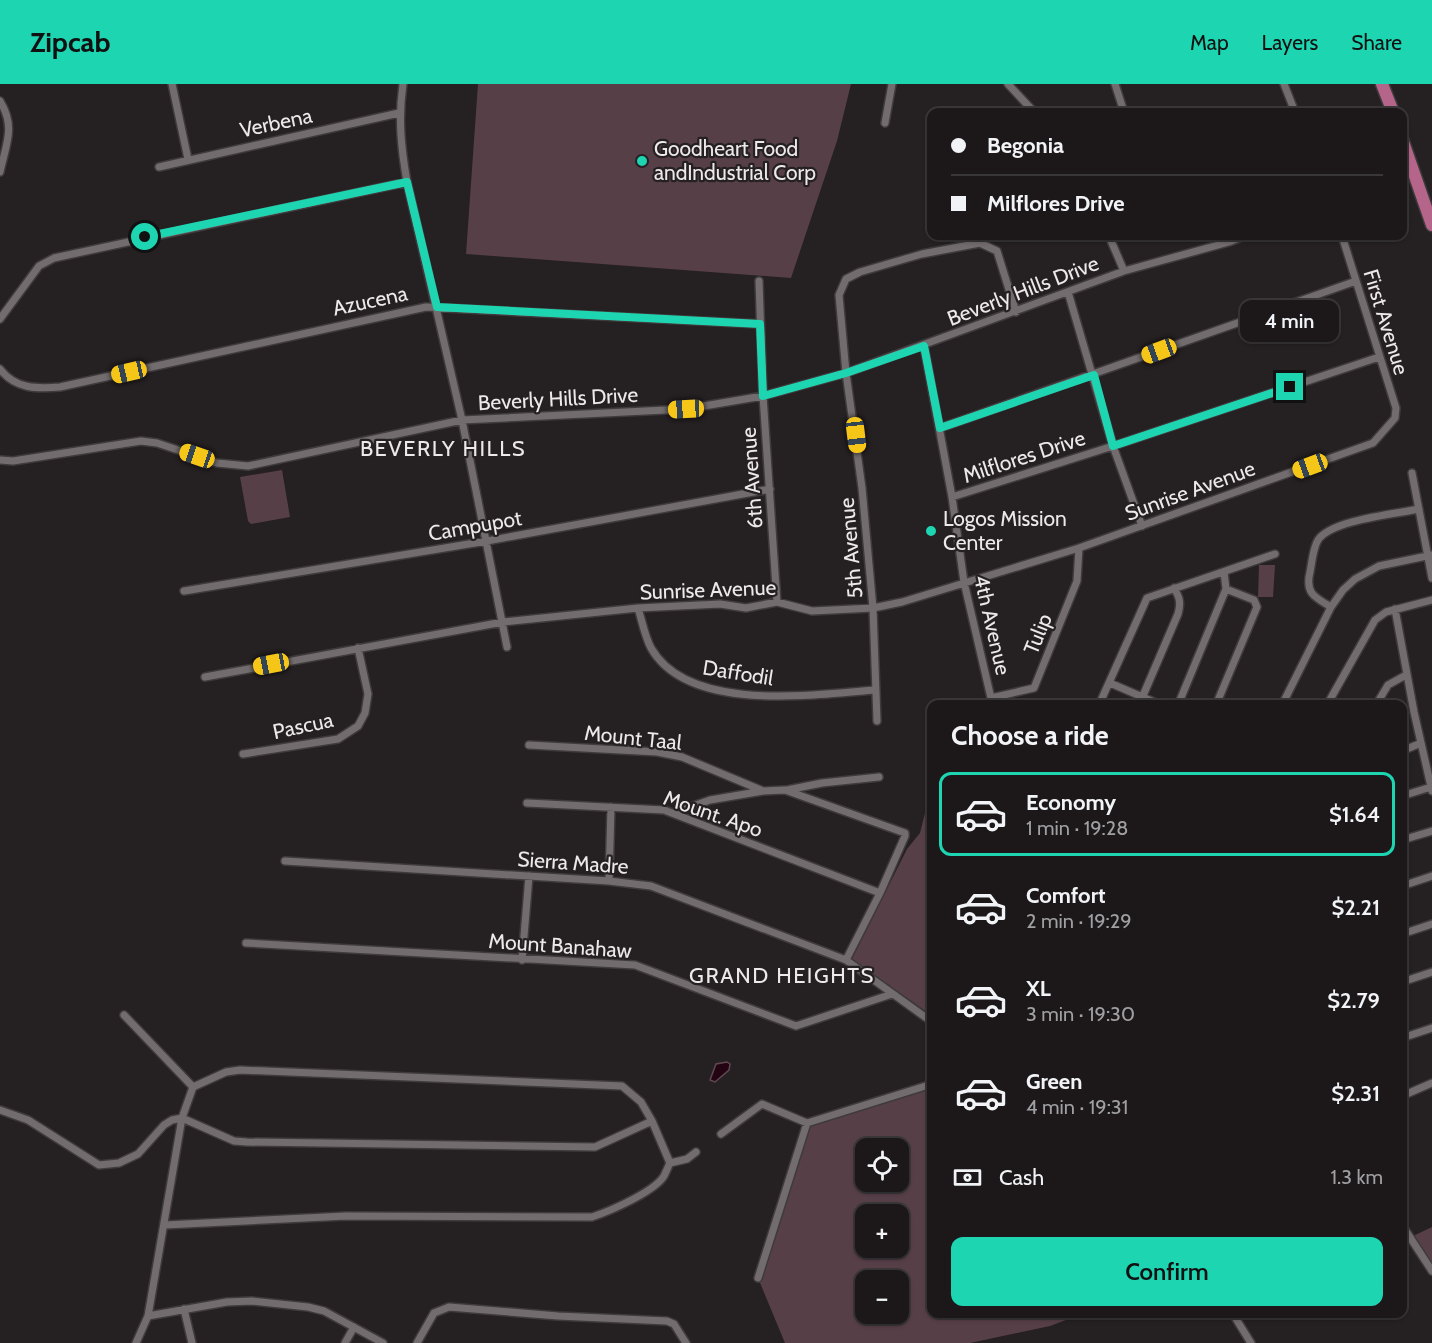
<!DOCTYPE html>
<meta charset="utf-8">
<style>
body{margin:0;font-family:Cabin,sans-serif;background:#292527;color:#f1f3f6;height:100vh;display:flex;flex-direction:column;font-size:22px;white-space:nowrap}
*{box-sizing:border-box;margin:0}
p{font-size:20px;color:#a0a0a2}
.icon{flex:none;width:33px;height:33px;fill:none;stroke:currentColor;stroke-width:2;stroke-linecap:round;stroke-linejoin:round}
.map{position:relative;flex:1;overflow:hidden}
.details{position:absolute;left:927px;top:616px;width:480px;height:618px;display:flex;flex-direction:column;background:#1c181a;border-radius:12px;box-shadow:0 2px 4px #0004,0 0 0 2px #3a3739}
.details>*{flex:none}
.hud{position:absolute;left:927px;top:24px;width:480px;height:132px;border-radius:12px;box-shadow:0 2px 4px #0004,0 0 0 2px #3a3739;display:grid;align-content:center;height:132px;padding:0 24px;background:#1c181a}
.fabs{position:absolute;left:855px;top:1054px;display:grid;gap:12px}
.fabs a{display:grid;place-items:center;width:54px;height:54px;border-radius:12px;background:#1c181a;box-shadow:0 2px 4px #0004,0 0 0 2px #3a3739;font-size:30px}
.end{position:absolute;width:27px;height:27px;margin:-14px;border:8px solid #1ed5b1;background:#111;box-shadow:0 0 0 3px #111}
.from{border-radius:50%}
.bubble{position:absolute;height:42px;border-radius:12px;background:#1c181a;box-shadow:0 2px 4px #0004,0 0 0 2px #3a3739;font-size:20px;font-weight:600;line-height:42px;text-align:center}
.car{position:absolute;width:18px;height:36px;margin:-18px -9px;border-radius:8px;box-shadow:0 0 4px 2px #0007;background:linear-gradient(#f5c518 24%,#345 0 40%,#f5c518 0 76%,#345 0 86%,#f5c518 0)}
.hud b{display:flex;align-items:center;gap:21px;height:57px;font-size:22px}
.hud b+b{border-top:2px solid #3a3739}
.hud i{width:15px;height:15px;background:#f1f3f6}
ul{padding:0;list-style:none}
li{display:flex;align-items:center;gap:18px;height:84px;margin:0 12px 9px;padding:0 12px;border:3px solid transparent;border-radius:12px}
li div{flex:1}
li b{display:block;font-size:22px}
li em{font-style:normal;font-weight:600}
li.on{border-color:#1ed5b1}
li>.icon{width:54px;height:54px;stroke-width:1.5}
h2{padding:0 24px;font-size:27px;line-height:72px}
.pay{display:flex;align-items:center;gap:15px;height:66px;padding:0 24px;font-size:22px}
.pay p{margin-inline-start:auto}
.primary-button{display:flex;gap:12px;margin-top:auto;padding:12px 24px}
.primary-button a{flex:1;height:69px;border-radius:12px;background:#1ed5b1;color:#111;font-size:24px;font-weight:600;line-height:69px;text-align:center}
header{display:flex;align-items:center;gap:36px;box-sizing:border-box;height:84px;padding:0 30px;background:#1ed5b1;color:#111}
header strong{font-size:28px}
nav{display:flex;gap:33px;margin-inline-start:auto;font-size:21px}
.map>svg:first-child{display:block}
.green{fill:#573f48;fill-rule:evenodd}
.water{fill:#230412;stroke:#604953;stroke-width:1.5}
.lines{fill:none;stroke-linecap:round;stroke-linejoin:round}
.street-casing{stroke:#3f3b3c;stroke-width:10}
.primary-casing{stroke:#3f3b3c;stroke-width:15}
.street{stroke:#726c6e;stroke-width:7}
.primary{stroke:#b6658a;stroke-width:12}
.route{stroke:#1ed5b1;stroke-width:8}
.poi-dot{fill:#1ed5b1;stroke:#252022;stroke-width:2}
.labels{text-anchor:middle;stroke-width:4.5;stroke-linejoin:round;paint-order:stroke}
.street-label{font-size:21px;fill:#ede9ea;stroke:#252022}
.poi-label{font-size:21px;fill:#ede9ea;stroke:#252022;text-anchor:start}
.neighbourhood-label{font-size:22px;letter-spacing:1.5px;fill:#ede9ea;stroke:#252022}
</style>
<header>
<strong>Zipcab</strong>
<nav><a>Map</a><a>Layers</a><a>Share</a></nav>
</header>
<div class="map">
<svg width="1432" height="1259" viewBox="0 0 1432 1259">
<rect width="100%" height="100%" fill="#252022"/>
<path class="green" d="M478,0H851L837,57L791,194L466,170Z
M282,386L290,433L251,440L248,437L240,393Z
M1259,481H1275L1273,513H1258Z
M931,716V931L852,875L907,765L920,749L928,717Z
M931,1000L932,1230H1082L1050,1242L970,1259H785L758,1194L807,1039ZM866,1065H898V1098H866ZM866,1131H898V1164H866ZM866,1197H898V1230H866Z
M1432,1143V1181L1413,1152Z"/>
<path class="water" d="M727,978L730,980L729,986L715,998L710,996L716,980Z"/>
<g class="lines">
<defs>
<path id="street" d="M172,0L188,75
M403,0C398,35 401,63 407,98L462,336L507,563
M1008,0L1034,28
M1115,0L1124,28
M1284,0L1295,28
M0,17C16,43 6,60 0,88
M885,39L892,0
M159,83L399,29
M1109,152L1124,187
M759,197L763,312L777,518
M1068,208L1113,362L1142,442
M0,235L39,182L54,174L407,98
M924,262L952,413L964,498L991,614L1034,604L1077,497L1079,464
M0,285C15,305 37,305 60,303L426,223L760,240
M940,344L1356,197
M0,376L13,377L141,357L157,359L217,379L248,382L462,336L686,325L763,312L846,289L1124,187L1229,158L1244,152
M1412,389L1432,494
M952,413L1113,362L1379,273
M184,507L487,457L770,405
M1331,523C1314,513 1305,509 1310,488C1312,478 1313,464 1318,456C1331,436 1395,430 1419,425
M638,524C642,537 645,553 651,564C688,629 813,611 875,606
M1395,525L1414,628L1432,707
M205,593L503,538L638,524L720,520L746,524L777,518L812,527L873,524L902,518L1079,464L1373,359L1395,334L1396,324L1342,152
M1110,599L1161,621
M1099,621L1147,514L1275,470
M1139,621L1178,530C1181,519 1180,514 1174,504
M1178,621L1226,505L1224,488
M1216,621L1257,523L1254,516L1226,505
M1282,621L1331,523L1343,506L1355,495L1379,482L1432,471
M1327,621L1375,536L1386,528L1432,516
M1376,621L1388,601L1406,591
M877,637L873,524L862,404L846,289L839,211L846,195L860,188L922,170L980,159L997,167L1016,228
M529,661L657,668L682,673L761,706
M1402,667L1421,659
M243,670L338,655L358,642L365,629L368,610L358,564
M787,706L822,699L879,693
M1402,712L1431,703
M527,719L664,726L880,809
M673,729L710,716L763,707L785,706L905,749V752L880,809L846,876
M1402,756L1432,747
M285,777L609,797L651,802L846,876L932,938
M609,797L611,723
M1402,802L1432,792
M1402,850L1432,840
M246,859L635,881L796,942L892,910
M522,876L529,792
M1402,898L1432,888
M124,931L193,1003
M1402,954L1432,944
M1402,1012L1432,999
M0,1026L28,1036L99,1081L119,1079L138,1070L164,1041L172,1036L182,1034L234,1057L247,1058L595,1063L652,1037
M807,1039L932,1000
M721,1050L762,1020L807,1039
M670,1079L687,1075L696,1068
M1402,1141L1432,1187
M758,1194L807,1039
M184,1225L192,1259
M1233,1230L1251,1259
M148,1232L227,1218L252,1217L308,1223L324,1227L383,1259
M136,1259L148,1232L182,1034L193,1003L226,988L240,986L622,1002L641,1018L652,1037L670,1079C668,1083 666,1088 664,1092C654,1108 610,1127 592,1133L346,1132L165,1141
M345,1259L354,1243
M417,1259L434,1229L449,1223L558,1232L667,1237L674,1240L686,1259"/>
<path id="primary" d="M1382,0L1393,28
M1402,55L1432,141"/>
</defs>
<use href="#street" class="street-casing"/>
<use href="#primary" class="primary-casing"/>
<use href="#street" class="street"/>
<use href="#primary" class="primary"/>
</g>
<g class="lines">
<path class="route" d="M145,153L407,98L437,223L760,240L763,312L846,289L924,262L940,344L1094,291L1113,362L1290,303"/>
</g>
<g class="poi-dot">
<circle cx="642" cy="77" r="6"/>
<circle cx="931" cy="447" r="6"/>
</g>
<g class="labels">
<g class="street-label">
<text transform="translate(276 39) rotate(-12)" y="7">Verbena</text>
<text transform="translate(1023 207) rotate(-21)" y="7">Beverly Hills Drive</text>
<text transform="translate(370 217) rotate(-12)" y="7">Azucena</text>
<text transform="translate(1386 238) rotate(73)" y="7">First Avenue</text>
<text transform="translate(558 315) rotate(-3)" y="7">Beverly Hills Drive</text>
<text transform="translate(1024 373) rotate(-18)" y="7">Milflores Drive</text>
<text transform="translate(752 394) rotate(-94)" y="7">6th Avenue</text>
<text transform="translate(1190 407) rotate(-20)" y="7">Sunrise Avenue</text>
<text transform="translate(475 442) rotate(-10)" y="7">Campupot</text>
<text transform="translate(851 464) rotate(-95)" y="7">5th Avenue</text>
<text transform="translate(708 506) rotate(-2)" y="7">Sunrise Avenue</text>
<text transform="translate(992 541) rotate(77)" y="7">4th Avenue</text>
<text transform="translate(1038 550) rotate(-68)" y="7">Tulip</text>
<text transform="translate(738 589) rotate(9)" y="7">Daffodil</text>
<text transform="translate(303 642) rotate(-12)" y="7">Pascua</text>
<text transform="translate(633 654) rotate(6)" y="7">Mount Taal</text>
<text transform="translate(713 730) rotate(19)" y="7">Mount. Apo</text>
<text transform="translate(573 779) rotate(4)" y="7">Sierra Madre</text>
<text transform="translate(560 862) rotate(4)" y="7">Mount Banahaw</text>
</g>
<g class="poi-label">
<text x="654" y="72">Goodheart Food<tspan x="654" dy="24">andIndustrial Corp</tspan></text>
<text x="943" y="442">Logos Mission<tspan x="943" dy="24">Center</tspan></text>
</g>
<g class="neighbourhood-label">
<text x="443" y="372">BEVERLY HILLS</text>
<text x="782" y="899">GRAND HEIGHTS</text>
</g>
</g>
</svg>
<div class="fabs">
<a><svg class="icon" aria-label="locate" viewBox="0 0 24 24"><circle cx="12" cy="12" r="6"/><path d="M12 2v4M12 18v4M2 12h4M18 12h4"/></svg></a>
<a>+</a>
<a>−</a>
</div>
<i class="end from" style="left:145px;top:153px"></i>
<i class="end" style="left:1290px;top:303px"></i>
<div class="bubble" style="left:1240px;top:216px;width:99px">4 min</div>
<i class="car" style="left:1159px;top:267px;rotate:250deg"></i>
<i class="car" style="left:129px;top:288px;rotate:257deg"></i>
<i class="car" style="left:686px;top:325px;rotate:267deg"></i>
<i class="car" style="left:856px;top:351px;rotate:173deg"></i>
<i class="car" style="left:197px;top:372px;rotate:289deg"></i>
<i class="car" style="left:1310px;top:382px;rotate:250deg"></i>
<i class="car" style="left:271px;top:580px;rotate:259deg"></i>
<div class="hud">
<b><i class="from"></i>Begonia</b>
<b><i></i>Milflores Drive</b>
</div>
<section class="details">
<h2>Choose a ride</h2>
<ul>
<li class="on"><svg class="icon" aria-label="car" viewBox="0 0 24 24"><path d="M5 17H2v-5l4-1 3-4h7l3 4 3 1v5h-3M9 17h6M6 11h13"/><circle cx="7" cy="17" r="2"/><circle cx="17" cy="17" r="2"/></svg><div><b>Economy</b><p>1 min · 19:28</p></div><em>$1.64</em></li>
<li><svg class="icon" aria-label="car" viewBox="0 0 24 24"><path d="M5 17H2v-5l4-1 3-4h7l3 4 3 1v5h-3M9 17h6M6 11h13"/><circle cx="7" cy="17" r="2"/><circle cx="17" cy="17" r="2"/></svg><div><b>Comfort</b><p>2 min · 19:29</p></div><em>$2.21</em></li>
<li><svg class="icon" aria-label="car" viewBox="0 0 24 24"><path d="M5 17H2v-5l4-1 3-4h7l3 4 3 1v5h-3M9 17h6M6 11h13"/><circle cx="7" cy="17" r="2"/><circle cx="17" cy="17" r="2"/></svg><div><b>XL</b><p>3 min · 19:30</p></div><em>$2.79</em></li>
<li><svg class="icon" aria-label="car" viewBox="0 0 24 24"><path d="M5 17H2v-5l4-1 3-4h7l3 4 3 1v5h-3M9 17h6M6 11h13"/><circle cx="7" cy="17" r="2"/><circle cx="17" cy="17" r="2"/></svg><div><b>Green</b><p>4 min · 19:31</p></div><em>$2.31</em></li>
</ul>
<div class="pay"><svg class="icon" aria-label="cash" viewBox="0 0 24 24"><path d="M3 7h18v10H3z"/><circle cx="12" cy="12" r="2"/></svg>Cash<p>1.3 km</p></div>
<div class="primary-button"><a>Confirm</a></div>
</section>
</div>
